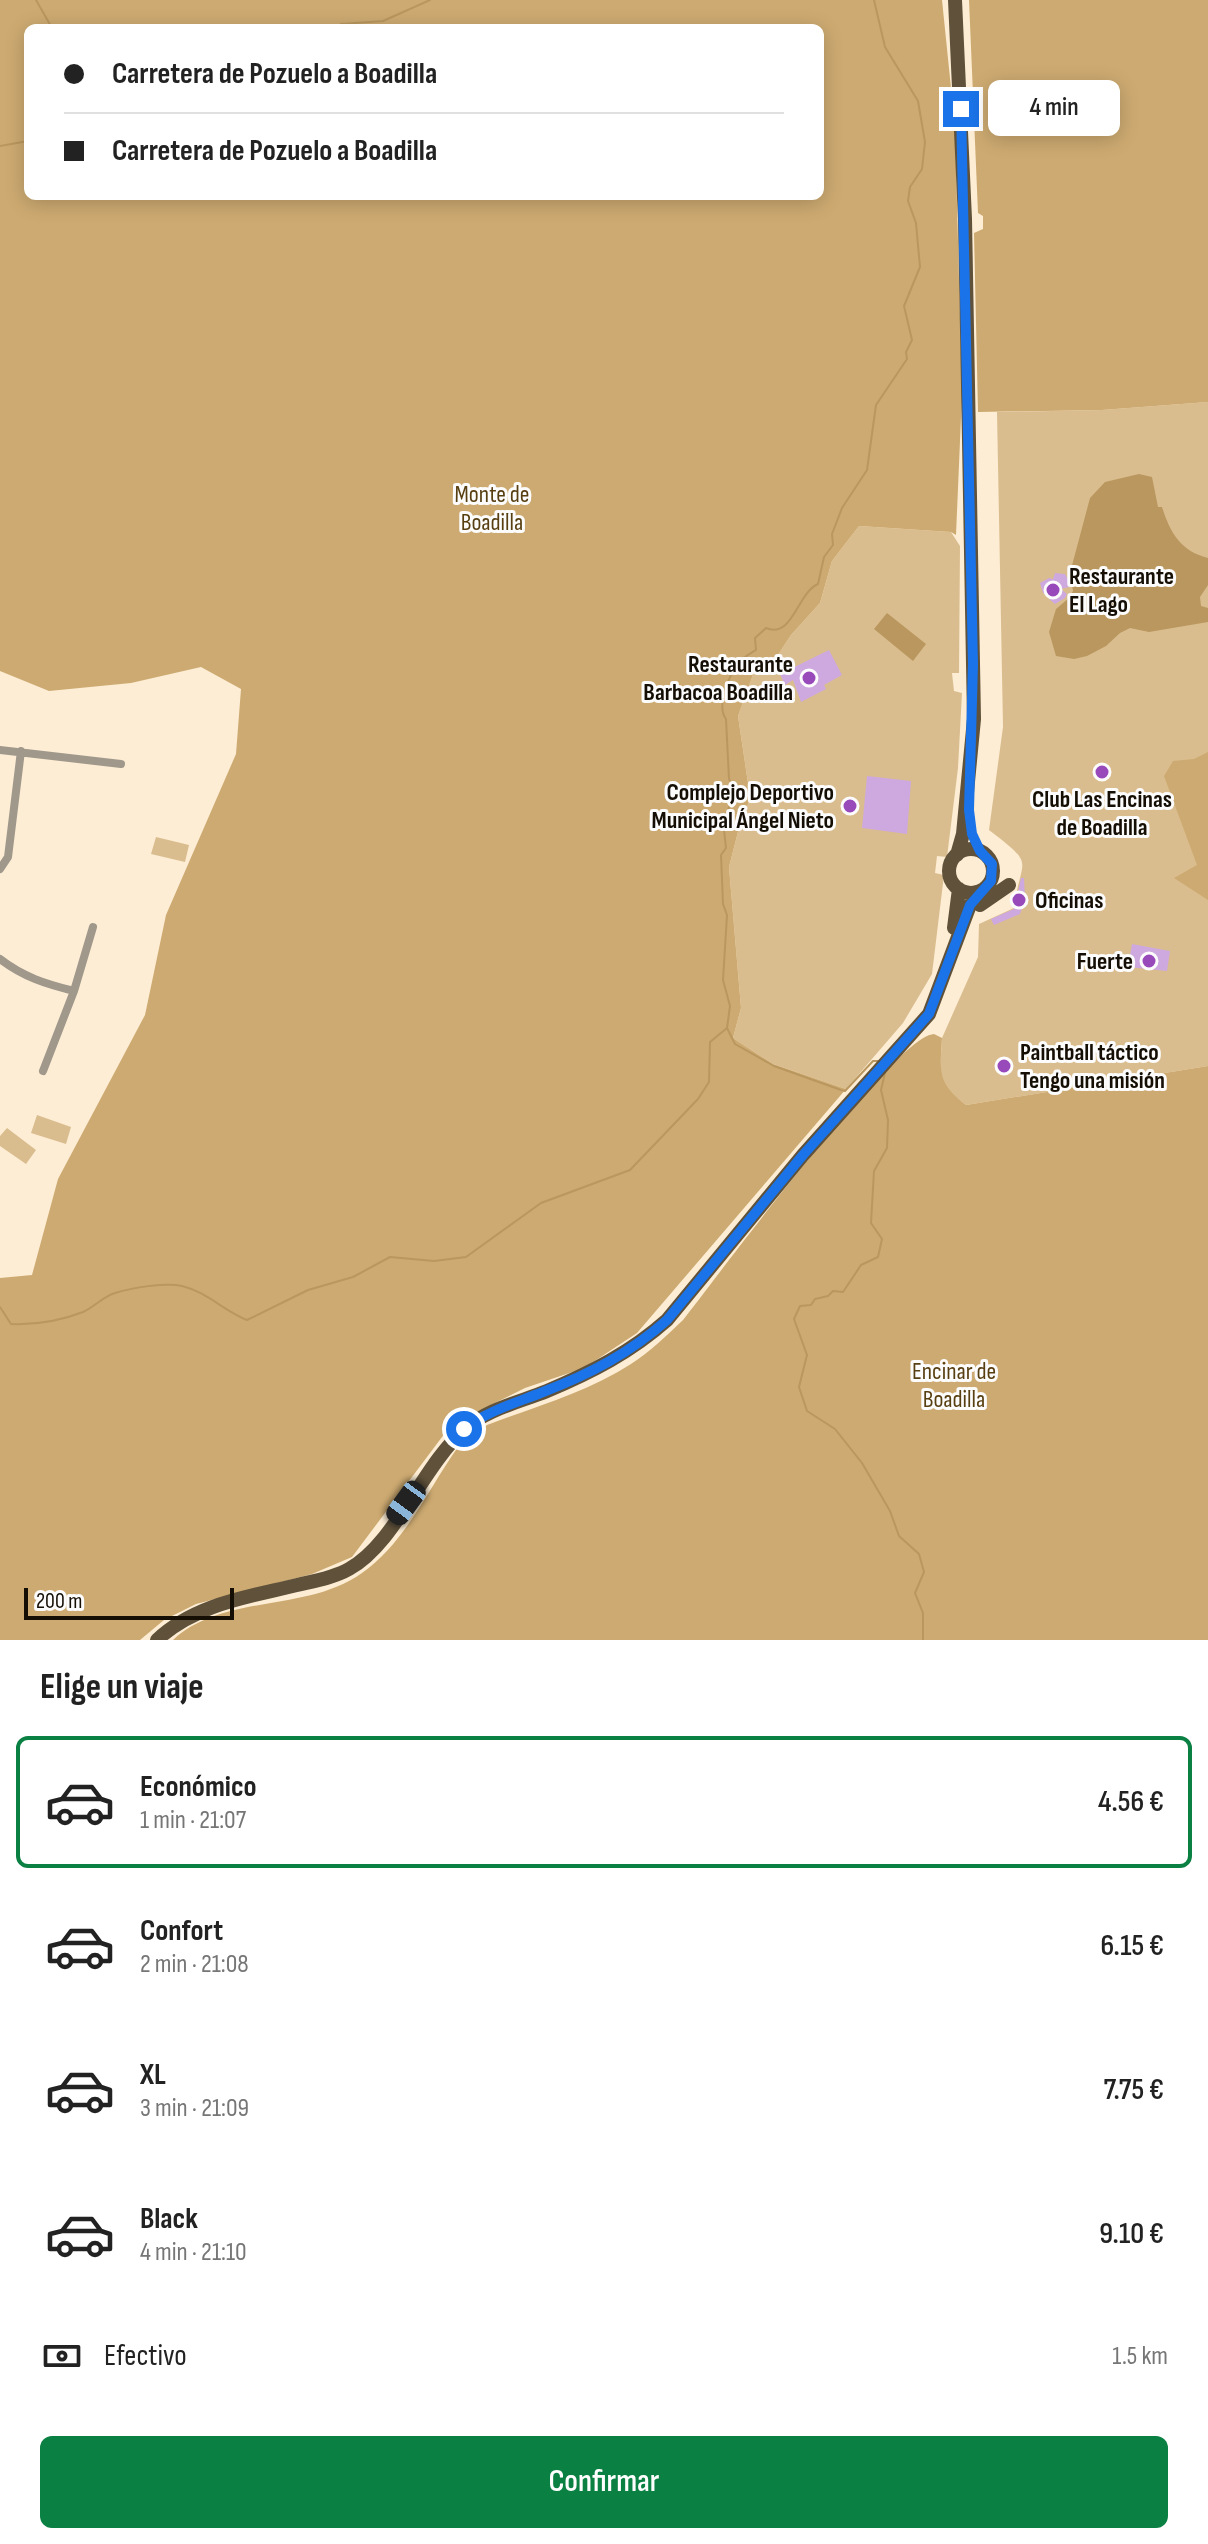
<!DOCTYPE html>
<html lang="es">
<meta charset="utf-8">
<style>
body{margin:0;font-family:"Sofia Sans Condensed",sans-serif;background:#f6f6f6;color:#222;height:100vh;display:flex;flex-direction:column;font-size:30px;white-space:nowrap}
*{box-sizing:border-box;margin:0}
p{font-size:26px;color:#767676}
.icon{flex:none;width:44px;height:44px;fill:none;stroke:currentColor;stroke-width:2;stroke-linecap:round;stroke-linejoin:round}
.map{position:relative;height:1640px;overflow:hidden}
.side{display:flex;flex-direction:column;background:#fff;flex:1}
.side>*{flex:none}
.hud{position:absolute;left:24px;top:24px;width:800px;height:176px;border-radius:12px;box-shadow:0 4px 20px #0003;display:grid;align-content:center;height:176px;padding:0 40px;background:#fff}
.scale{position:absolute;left:24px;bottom:20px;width:210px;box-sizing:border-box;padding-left:8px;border:4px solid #150e04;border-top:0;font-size:22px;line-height:28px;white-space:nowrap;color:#150e04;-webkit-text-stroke:6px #fcfcfc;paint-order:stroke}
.end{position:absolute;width:36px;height:36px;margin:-18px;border:10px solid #1a73e8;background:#fff;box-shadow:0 0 0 4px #fff}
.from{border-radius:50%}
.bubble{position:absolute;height:56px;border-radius:12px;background:#fff;box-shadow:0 4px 20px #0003;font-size:26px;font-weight:600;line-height:56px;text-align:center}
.car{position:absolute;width:24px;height:48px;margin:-24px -12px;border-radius:10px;box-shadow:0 0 6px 2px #0007;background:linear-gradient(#222 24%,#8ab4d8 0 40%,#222 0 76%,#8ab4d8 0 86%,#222 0)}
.hud b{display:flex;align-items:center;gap:28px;height:76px;font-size:30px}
.hud b+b{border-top:2px solid #e0e0e0}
.hud i{width:20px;height:20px;background:#222}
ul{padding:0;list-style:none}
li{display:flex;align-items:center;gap:24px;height:132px;margin:0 16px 12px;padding:0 24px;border:4px solid transparent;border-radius:12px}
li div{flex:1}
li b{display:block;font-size:30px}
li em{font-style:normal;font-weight:600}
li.active{border-color:#0b8043}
li>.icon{width:72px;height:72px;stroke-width:1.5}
h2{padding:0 40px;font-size:36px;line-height:96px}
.pay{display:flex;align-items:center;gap:20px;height:88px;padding:0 40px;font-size:30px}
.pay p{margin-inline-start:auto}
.primary-button{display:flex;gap:16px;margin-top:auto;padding:16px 40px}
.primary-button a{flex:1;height:92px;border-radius:12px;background:#0b8043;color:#fff;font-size:32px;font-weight:600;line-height:92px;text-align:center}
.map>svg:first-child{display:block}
.green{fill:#dabd8e}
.forest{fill:#cdaa71;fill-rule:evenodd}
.water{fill:#b9975e}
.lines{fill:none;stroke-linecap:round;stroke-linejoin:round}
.stream{stroke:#b9975e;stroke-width:2}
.building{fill:#cda9df}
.street{stroke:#a0988b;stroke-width:8}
.primary{stroke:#5f513a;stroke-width:14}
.route{stroke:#1a73e8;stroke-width:10}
.poi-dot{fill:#994aba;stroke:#fcfcfc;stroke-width:3}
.labels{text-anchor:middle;stroke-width:6;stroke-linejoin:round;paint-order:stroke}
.park-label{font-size:24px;fill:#583f12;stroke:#fcfcfc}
.poi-label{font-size:24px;font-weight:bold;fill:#150e04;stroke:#fcfcfc;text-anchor:start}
</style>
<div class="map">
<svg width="1208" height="1640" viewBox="0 0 1208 1640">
<rect width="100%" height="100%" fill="#fdedd4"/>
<path class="green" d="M1208,402V1066L966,1105L947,1091L940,1072L942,1038L978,957L979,924L1014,908C1021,856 1037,867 989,830L1003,727L997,412L1102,410Z
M859,526L951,532L960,546L959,673H952L954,691L962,693L958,768L947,857L937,856L935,873L944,875L932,974L903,1023L846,1089L773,1064L733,1038L741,1008L729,867L741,820L753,793L748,783L738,716L754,672L776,658L791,635L820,603L832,561Z
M156,837L189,845L185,862L151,854Z
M37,1115L71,1127L66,1144L31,1133Z
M7,1128L36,1150L26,1164L0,1146V1136Z"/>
<path class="forest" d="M0,0H942L955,127L962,394L956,535L951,532L859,526L832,561L820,603L791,635L776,658L754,672L738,716L748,783L753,793L741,820L729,867L741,1008L733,1038L773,1064L846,1089L637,1333L584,1368L525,1388L485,1408L445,1433L352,1557L312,1574L196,1604L164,1620L140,1640H0V1278L32,1275L58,1179L145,1015L166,915L236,754L241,689L201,667L131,683L49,691L0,671ZM28,28H820V196H28Z
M969,0H1208V402L1102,410L978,412L974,233L983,229V216L978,213Z
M1208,752V900L1174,878L1197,865L1164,776L1173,761L1194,759Z
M934,1034L942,1038C940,1072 937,1083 966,1105L1208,1066V1640H173C224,1593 306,1613 362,1573C405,1543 428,1489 458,1447L487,1425C534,1407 588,1392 631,1364C650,1352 666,1336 683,1320C717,1277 895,1036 934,1034Z"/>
<path class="water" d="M1139,474L1152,477L1158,507H1162C1170,532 1180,551 1208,558V585L1200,597L1201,606L1208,608V622L1149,632L1130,628L1120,633L1106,646L1087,656L1074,659L1056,656L1049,632L1056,609L1069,598L1073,591L1070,573L1090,498L1105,482Z
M887,613L926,644L913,661L874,629Z"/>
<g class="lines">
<path class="stream" d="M36,0L52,28
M336,28L341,24L383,21L430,0
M0,146L28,141
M727,1028L735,1044L774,1066L841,1090L845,1091L873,1061H878
M885,1073L881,1090L888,1120L887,1148L874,1171L871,1223L882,1239L878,1257L861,1265L843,1292L833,1291L828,1296L815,1299L811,1305L800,1306L794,1319L807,1355L799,1387L807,1411L835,1429L862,1463L890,1511L899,1536L919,1554L924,1572L915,1593L923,1613V1640
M0,1307L11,1324C36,1325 60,1321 83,1312C94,1307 104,1296 115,1293C131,1288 166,1282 182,1286C207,1292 224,1311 247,1320L308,1290L353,1277L390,1257L434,1261L466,1257L541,1203L630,1170L698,1099L709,1082L710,1042L727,1028L730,1006L723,980L727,915L723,904L721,855L726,848L723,821L736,792L729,779L726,719C716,706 729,674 740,661C744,657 751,653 756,650L755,638L766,628C793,639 797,593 818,584L824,557L833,545L832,534L842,508L867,470L876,405L907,359L906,352L912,340L904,306L920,267L916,223L908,201L910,187L922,169L925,142L918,101L885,47L874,0"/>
</g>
<path class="building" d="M1055,573L1065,574L1070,583L1069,587L1061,589L1067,594L1065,598L1055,604L1049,599V595L1043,593L1040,583L1049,578L1053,579Z
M829,650L842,675L824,685L826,689L801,702L793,680L785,685L780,674Z
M867,776L911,781L907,834L862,828Z
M1021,878H1024L1025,899L1020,914L994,925L991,919L1014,909Z
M1132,944L1170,951L1167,971L1128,967Z"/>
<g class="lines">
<path class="street" d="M0,750L121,764
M0,869L8,857L21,751
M0,959C23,977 46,984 74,991
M43,1071L74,991L93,927"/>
<path class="primary" d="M955,0L965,219L974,719L963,834L957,855
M949 871a22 22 0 1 1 44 0a22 22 0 1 1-44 0Z
M980,905L1009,885
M954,928L959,889
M157,1640C195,1604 248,1597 297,1585C314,1581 333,1578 349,1569C396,1543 422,1466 465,1429C487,1409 520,1402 547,1391C592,1372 631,1352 667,1320L803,1155L929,1014L970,905L985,888"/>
</g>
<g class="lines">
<path class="route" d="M464,1429C487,1411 516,1403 543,1392C590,1374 630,1353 667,1320L803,1155L929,1014L970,905L991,881L992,864L980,851L972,834L969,810L973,664L961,109"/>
</g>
<g class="poi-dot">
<circle cx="1053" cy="590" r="8"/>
<circle cx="809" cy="678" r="8"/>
<circle cx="1102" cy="772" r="8"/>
<circle cx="850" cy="806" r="8"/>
<circle cx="1019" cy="900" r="8"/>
<circle cx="1149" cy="961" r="8"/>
<circle cx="1004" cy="1066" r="8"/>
</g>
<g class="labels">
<g class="park-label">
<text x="492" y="502">Monte de<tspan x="492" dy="28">Boadilla</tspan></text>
<text x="954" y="1379">Encinar de<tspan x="954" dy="28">Boadilla</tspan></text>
</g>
<g class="poi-label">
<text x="1069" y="584">Restaurante<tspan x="1069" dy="28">El Lago</tspan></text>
<text x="793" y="672" text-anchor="end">Restaurante<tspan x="793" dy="28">Barbacoa Boadilla</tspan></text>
<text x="834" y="800" text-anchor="end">Complejo Deportivo<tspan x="834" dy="28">Municipal Ángel Nieto</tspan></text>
<text x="1102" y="807" text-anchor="middle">Club Las Encinas<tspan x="1102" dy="28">de Boadilla</tspan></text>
<text x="1035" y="908">Oficinas</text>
<text x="1133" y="969" text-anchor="end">Fuerte</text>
<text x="1020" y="1060">Paintball táctico<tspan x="1020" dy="28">Tengo una misión</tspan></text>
</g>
</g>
</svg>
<div class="scale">200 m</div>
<i class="end from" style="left:464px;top:1429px"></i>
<i class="end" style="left:961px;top:109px"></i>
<div class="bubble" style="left:988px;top:80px;width:132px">4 min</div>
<i class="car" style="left:406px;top:1503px;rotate:216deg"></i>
<div class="hud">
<b><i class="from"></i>Carretera de Pozuelo a Boadilla</b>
<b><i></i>Carretera de Pozuelo a Boadilla</b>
</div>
</div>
<section class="side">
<h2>Elige un viaje</h2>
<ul>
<li class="active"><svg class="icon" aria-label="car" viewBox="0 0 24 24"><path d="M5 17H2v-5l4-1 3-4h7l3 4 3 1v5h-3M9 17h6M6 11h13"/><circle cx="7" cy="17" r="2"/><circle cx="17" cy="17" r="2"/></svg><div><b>Económico</b><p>1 min · 21:07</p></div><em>4.56 €</em></li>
<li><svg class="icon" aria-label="car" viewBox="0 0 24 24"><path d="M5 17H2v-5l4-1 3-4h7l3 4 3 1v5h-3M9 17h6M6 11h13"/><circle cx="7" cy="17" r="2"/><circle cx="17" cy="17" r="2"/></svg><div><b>Confort</b><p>2 min · 21:08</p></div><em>6.15 €</em></li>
<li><svg class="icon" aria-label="car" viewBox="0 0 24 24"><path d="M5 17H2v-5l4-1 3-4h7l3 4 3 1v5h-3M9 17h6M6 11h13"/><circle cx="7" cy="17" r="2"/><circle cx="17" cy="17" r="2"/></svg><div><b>XL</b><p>3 min · 21:09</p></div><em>7.75 €</em></li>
<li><svg class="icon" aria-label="car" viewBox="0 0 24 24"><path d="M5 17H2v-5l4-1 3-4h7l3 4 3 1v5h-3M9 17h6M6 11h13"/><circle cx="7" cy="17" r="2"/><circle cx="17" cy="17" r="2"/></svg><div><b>Black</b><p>4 min · 21:10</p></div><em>9.10 €</em></li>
</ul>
<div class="pay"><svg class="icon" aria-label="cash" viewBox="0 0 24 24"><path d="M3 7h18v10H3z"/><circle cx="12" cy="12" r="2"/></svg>Efectivo<p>1.5 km</p></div>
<div class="primary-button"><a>Confirmar</a></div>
</section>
